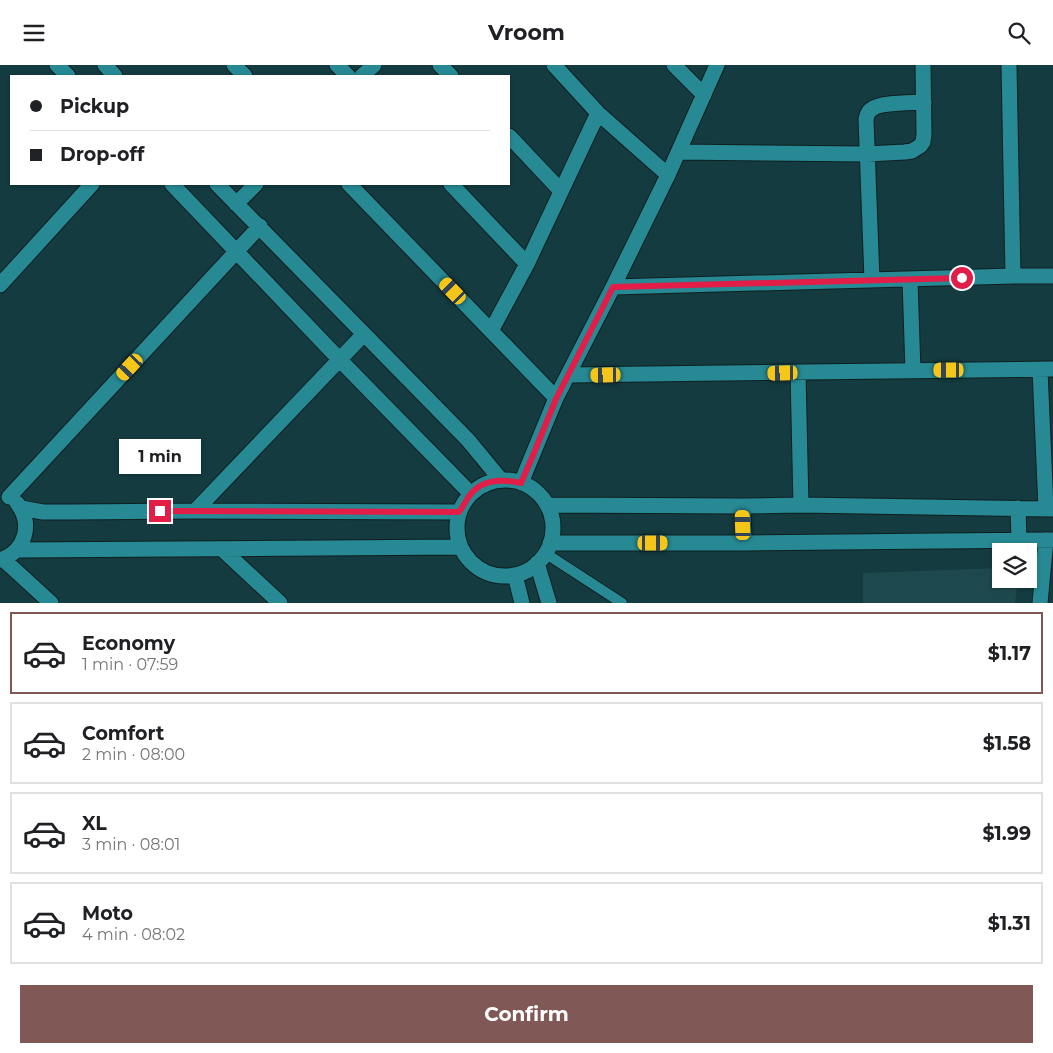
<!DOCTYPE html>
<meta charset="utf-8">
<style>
body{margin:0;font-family:Montserrat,sans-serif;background:#f2f2f2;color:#202124;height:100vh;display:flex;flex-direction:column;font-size:19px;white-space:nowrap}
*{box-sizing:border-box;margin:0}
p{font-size:16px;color:#757577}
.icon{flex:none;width:28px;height:28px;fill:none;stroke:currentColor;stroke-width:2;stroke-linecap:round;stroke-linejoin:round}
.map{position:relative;height:538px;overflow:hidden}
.details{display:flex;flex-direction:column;background:#fff;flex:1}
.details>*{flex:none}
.banner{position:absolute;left:10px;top:10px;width:500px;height:110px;border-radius:0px;box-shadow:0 1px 4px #0004;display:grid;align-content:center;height:110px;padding:0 20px;background:#fff}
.buttons{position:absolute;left:992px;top:478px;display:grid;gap:10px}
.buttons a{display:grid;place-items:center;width:45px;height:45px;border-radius:0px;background:#fff;box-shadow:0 1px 4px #0004;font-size:25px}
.end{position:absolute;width:22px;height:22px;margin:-11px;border:6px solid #e11d48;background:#fff;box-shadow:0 0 0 2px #fff}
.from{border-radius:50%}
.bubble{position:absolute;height:35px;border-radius:0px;background:#fff;box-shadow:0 1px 4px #0004;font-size:16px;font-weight:700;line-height:35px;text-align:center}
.car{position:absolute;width:15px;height:30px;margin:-15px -8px;border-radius:6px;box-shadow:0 0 4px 1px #0007;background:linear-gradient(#f5c518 24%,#345 0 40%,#f5c518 0 76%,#345 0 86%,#f5c518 0)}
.banner b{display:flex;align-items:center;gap:18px;height:48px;font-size:19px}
.banner b+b{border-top:1px solid #e0e0e0}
.banner i{width:12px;height:12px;background:#202124}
ul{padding:9px 0 0;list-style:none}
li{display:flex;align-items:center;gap:15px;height:82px;margin:0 10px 8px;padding:0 10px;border:2px solid #e0e0e0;border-radius:0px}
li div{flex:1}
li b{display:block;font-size:19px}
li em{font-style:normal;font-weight:700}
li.selected{border-color:#805856}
li>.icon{width:45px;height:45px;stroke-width:1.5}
.button{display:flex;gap:10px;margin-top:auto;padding:10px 20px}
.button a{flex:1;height:58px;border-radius:0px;background:#805856;color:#fff;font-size:20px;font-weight:700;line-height:58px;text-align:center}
header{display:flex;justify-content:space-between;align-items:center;height:65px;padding:0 20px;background:#fff;font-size:22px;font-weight:700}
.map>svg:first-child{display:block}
.built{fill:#1d484d}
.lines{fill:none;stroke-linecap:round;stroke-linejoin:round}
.lane-casing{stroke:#0f1f21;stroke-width:12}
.street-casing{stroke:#0f1f21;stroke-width:17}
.lane{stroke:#278993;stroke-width:10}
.street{stroke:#278993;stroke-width:15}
.route{stroke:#e11d48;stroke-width:6}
</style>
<header><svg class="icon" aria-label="menu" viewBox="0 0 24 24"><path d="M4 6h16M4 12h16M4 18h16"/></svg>Vroom<svg class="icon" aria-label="search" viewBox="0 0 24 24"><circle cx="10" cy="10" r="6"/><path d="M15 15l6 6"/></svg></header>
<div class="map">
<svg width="1053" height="538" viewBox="0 0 1053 538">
<rect width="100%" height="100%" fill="#143b3f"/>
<path class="built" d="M1001,503V514H1018L1015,538H863V508Z"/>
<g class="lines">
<defs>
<path id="lane" d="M545,488L622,538"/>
<path id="street" d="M57,0L68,11
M105,0L115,11
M234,0L245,11
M337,0L348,11
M440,0L451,11
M554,0L598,48L668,110
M674,0L704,30
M1009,0L1013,211
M362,11L374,0
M509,71L561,126
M678,87L867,89L905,87L912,86L920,81L923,77L924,69L923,0
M172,119L339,294L471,429
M217,119L468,375L501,415
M349,119L556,333
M451,119L527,199
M236,139L256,119
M872,215L866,54C867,50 868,46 872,44C880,37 912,38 924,37
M910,215L913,306
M0,220L92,119
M613,222L1013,211H1053
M491,266L527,199L598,48
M1040,305L1046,444
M798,308L801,440
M568,310L1053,304
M457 463a48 48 0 1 1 96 0a48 48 0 1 1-96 0Z
M521,418L556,333L613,222L668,110L717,0
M9,432L260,161
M547,440L743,441L801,440L1053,444
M743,441L744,478
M21,443L43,447H71L195,446L459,447
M1018,443L1019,475
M195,446L364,269
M550,478H744L1053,475
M222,484L280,538
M17,485L460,482
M3,494L51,538
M0,495C26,486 33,459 17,438
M537,498L549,538
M515,510L522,538
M1040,538L1046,475"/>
</defs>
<use href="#lane" class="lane-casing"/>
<use href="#street" class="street-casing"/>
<use href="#lane" class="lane"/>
<use href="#street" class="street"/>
</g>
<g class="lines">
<path class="route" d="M160,446L459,447C463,442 466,435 470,430C482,414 503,414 521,418L534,388L556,334L613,222L962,213"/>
</g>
</svg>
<div class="buttons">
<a><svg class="icon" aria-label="layers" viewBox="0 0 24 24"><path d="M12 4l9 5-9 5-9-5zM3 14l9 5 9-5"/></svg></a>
</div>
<i class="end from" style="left:962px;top:213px"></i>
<i class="end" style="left:160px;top:446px"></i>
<div class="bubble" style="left:119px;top:374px;width:82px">1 min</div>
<i class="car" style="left:453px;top:226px;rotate:316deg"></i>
<i class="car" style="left:130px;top:302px;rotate:223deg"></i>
<i class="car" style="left:949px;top:305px;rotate:270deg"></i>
<i class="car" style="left:783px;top:308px;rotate:269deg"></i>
<i class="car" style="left:606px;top:310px;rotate:269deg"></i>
<i class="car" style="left:743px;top:460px;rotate:358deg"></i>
<i class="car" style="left:653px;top:478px;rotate:90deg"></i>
<div class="banner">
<b><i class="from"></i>Pickup</b>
<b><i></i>Drop-off</b>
</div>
</div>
<section class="details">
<ul>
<li class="selected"><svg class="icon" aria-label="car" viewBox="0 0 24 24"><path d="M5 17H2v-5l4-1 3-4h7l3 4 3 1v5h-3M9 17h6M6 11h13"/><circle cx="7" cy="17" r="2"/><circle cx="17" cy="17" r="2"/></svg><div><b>Economy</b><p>1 min · 07:59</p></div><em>$1.17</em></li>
<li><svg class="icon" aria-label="car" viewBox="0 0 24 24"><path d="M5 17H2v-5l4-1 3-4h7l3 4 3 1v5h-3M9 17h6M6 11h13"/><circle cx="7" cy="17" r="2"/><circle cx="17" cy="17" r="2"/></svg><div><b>Comfort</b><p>2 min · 08:00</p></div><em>$1.58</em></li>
<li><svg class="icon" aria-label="car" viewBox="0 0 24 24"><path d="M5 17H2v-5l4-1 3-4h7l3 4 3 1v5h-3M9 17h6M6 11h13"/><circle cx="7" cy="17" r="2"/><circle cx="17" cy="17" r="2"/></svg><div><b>XL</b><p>3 min · 08:01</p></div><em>$1.99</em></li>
<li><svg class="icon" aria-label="car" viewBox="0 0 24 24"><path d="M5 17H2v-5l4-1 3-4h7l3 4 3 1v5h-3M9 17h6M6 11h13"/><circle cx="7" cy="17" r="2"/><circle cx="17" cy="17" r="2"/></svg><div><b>Moto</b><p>4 min · 08:02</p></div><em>$1.31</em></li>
</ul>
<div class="button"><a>Confirm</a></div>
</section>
